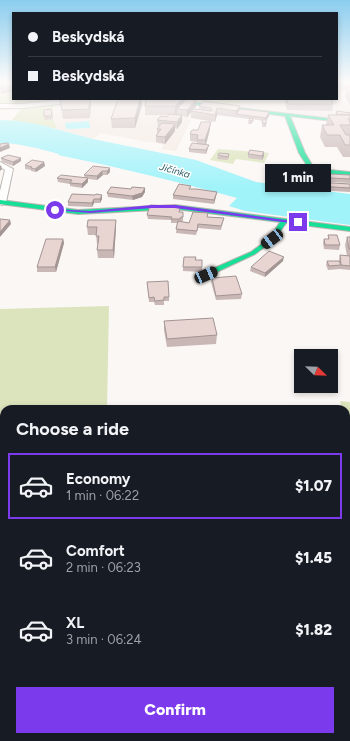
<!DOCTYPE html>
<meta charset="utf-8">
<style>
body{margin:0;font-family:Figtree,sans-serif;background:#20242c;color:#f1f3f6;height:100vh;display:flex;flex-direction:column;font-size:15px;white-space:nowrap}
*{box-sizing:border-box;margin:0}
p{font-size:13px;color:#9ea1a6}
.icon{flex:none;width:22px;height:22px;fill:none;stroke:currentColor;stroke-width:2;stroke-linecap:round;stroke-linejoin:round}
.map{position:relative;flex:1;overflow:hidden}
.drawer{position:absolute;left:0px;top:405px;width:350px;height:336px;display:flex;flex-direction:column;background:#171b24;border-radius:12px 12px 0 0;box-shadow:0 2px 6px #0003}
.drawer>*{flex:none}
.banner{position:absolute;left:12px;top:12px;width:326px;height:88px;border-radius:0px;box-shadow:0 2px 6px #0003;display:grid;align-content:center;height:88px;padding:0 16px;background:#171b24}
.needle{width:26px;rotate:113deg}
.tools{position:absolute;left:294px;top:349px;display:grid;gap:8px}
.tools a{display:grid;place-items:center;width:44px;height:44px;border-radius:0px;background:#171b24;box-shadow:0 2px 6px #0003;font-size:20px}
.end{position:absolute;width:18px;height:18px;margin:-9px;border:5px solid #7c3aed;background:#fff;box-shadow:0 0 0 2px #fff}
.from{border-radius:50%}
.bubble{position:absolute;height:28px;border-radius:0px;background:#171b24;box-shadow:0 2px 6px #0003;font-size:13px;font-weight:800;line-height:28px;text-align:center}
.car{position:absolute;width:12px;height:24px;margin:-12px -6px;border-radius:5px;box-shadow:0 0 3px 1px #0007;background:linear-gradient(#222 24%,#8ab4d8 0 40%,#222 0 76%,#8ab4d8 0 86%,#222 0)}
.banner b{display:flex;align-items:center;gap:14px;height:38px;font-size:15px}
.banner b+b{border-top:1px solid #363941}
.banner i{width:10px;height:10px;background:#f1f3f6}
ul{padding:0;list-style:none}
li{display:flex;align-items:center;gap:12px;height:66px;margin:0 8px 6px;padding:0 8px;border:2px solid transparent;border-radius:0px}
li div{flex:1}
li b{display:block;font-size:15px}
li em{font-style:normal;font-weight:800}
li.on{border-color:#7c3aed}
li>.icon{width:36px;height:36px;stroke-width:1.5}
h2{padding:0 16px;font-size:18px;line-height:48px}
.primary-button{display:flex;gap:8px;margin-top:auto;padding:8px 16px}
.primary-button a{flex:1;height:46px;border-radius:0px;background:#7c3aed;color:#fff;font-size:16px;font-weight:800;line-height:46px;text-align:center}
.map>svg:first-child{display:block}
.built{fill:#f4e9e2}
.green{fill:#dce4bd}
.water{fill:#a1f3fa}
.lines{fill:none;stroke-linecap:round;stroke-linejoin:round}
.street-casing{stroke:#bab4b0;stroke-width:2}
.fast-casing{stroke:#bab4b0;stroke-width:2}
.street{fill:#fefefd;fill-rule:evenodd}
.fast{fill:#16e098;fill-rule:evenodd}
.wall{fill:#c8b7b5}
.shaded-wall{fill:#a29593}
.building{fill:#e8d5d2;stroke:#a29593}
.route{fill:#7c3aed}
.labels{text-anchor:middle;stroke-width:3;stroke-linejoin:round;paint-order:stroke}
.far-water-label{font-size:10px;font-style:italic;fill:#2b5e64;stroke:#fff}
</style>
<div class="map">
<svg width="350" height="741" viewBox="0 0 350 741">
<rect width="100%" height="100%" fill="#fbf7f4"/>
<path class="built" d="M337,86H350V120L165,99H337Z
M99,99H134L187,106V117L196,107L204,108L191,118L190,120L191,121L176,151L161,149L164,145L149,141L148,142L101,133L93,139L57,129L53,119V106L69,102Z"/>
<path class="green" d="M0,94H13V99H64L16,105H0Z
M182,99H240L238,107Z
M69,102L53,106V119L57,129L41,125L11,121L21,109L0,110V108Z
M218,149L269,153L264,163L236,159L233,164L210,160Z
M109,306L107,409H4V679L0,722V309Z
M340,401L350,402V439L346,424V409H342Z"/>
<path class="water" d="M0,120L19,121L41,125L93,139L196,160L256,182L350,194V225L245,211L229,206L237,198C178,182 118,167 58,155L59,154C40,149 20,143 0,143Z
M89,121L90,128L66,129L65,123Z"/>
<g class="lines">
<defs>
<path id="street" d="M68,99H89L86,101L22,108H0V104H22Z
M0,162L13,169L6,202L2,205L0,204V191L5,170L0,167Z"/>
<path id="fast" d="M150,99H164L350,121V123L290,116L305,153L312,165L330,170L350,172V176L329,174L308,167L299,153L285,116Z
M0,200L78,210L175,205L350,227V231L286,223L274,240L255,254L206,277H203V273L251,252L270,238L280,222L175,209L78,214L0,204Z"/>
</defs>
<use href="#street" class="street-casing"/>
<use href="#fast" class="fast-casing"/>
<use href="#street" class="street"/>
<use href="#fast" class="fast"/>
</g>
<path class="wall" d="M337,83H350V105L345,96L346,91H337Z
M118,99H141L142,105L135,128H112L111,119Z
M184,99V102L196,100V107L194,109H199V106H240V109L269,112V116L266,121V127H262L263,121L253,119L252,124H248L249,119L217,115L215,122L191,118V112L187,117L182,116V122L177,129L175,128V131L165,144L156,142V136L157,134V129L159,127H158L157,120L167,117L168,115H145V106Z
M285,99H331L333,104L332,111L287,110L285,103Z
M60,100L91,105V114H90V118L63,119Z
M51,109L53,119L45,120L44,116Z
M337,111L350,113V112V157H343L337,147H325L320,137L322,125H326L328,115H336Z
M210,129L206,145L208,148L206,154L189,152V149L196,144L197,142L190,141V134L198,130Z
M229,154V158L227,160L217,159L218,155Z
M248,154L264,156L262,160L248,158Z
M1,158L21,161L13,166L2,162Z
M44,162L45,166L36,172L31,171V170L25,169V165Z
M93,166L110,172L107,175H103L97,180L88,179V182L82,188L70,186V184L58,182L57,178H85L84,175Z
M312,173L350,175V183L313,181L312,177Z
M315,182L350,184V192L315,190L314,186Z
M145,188V192L142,197L133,200L108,197L107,193L131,189Z
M190,189L217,192L214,204L173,199V195Z
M72,194L102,199L100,203H94L92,207L68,206V202Z
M169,207L180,212L183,216V221H181V222L189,223L208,217L224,218L221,230L198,228L196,235L176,233L177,223H171V220L148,219L147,215Z
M116,220V227L114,258H98L97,250L98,244H97L96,235H88L87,227Z
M328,235L340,245L339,250L324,249L323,243L324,239H328Z
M347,237H350V270L340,269L328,270L326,265L327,261H339L340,255L347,256L345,245Z
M63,239L64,243L56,272H37V267Z
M195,260H202V272L183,271V267Z
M283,261L265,277L250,271L251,267Z
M212,278L242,294L241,299L216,300L211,282Z
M147,282L169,297V301H164V305H155L154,302H149Z
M164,321L217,335L216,344L167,347L164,330Z"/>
<path class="shaded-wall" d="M13,85V92L1,94L0,87Z
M140,99H141L142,105L135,128V118Z
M182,99H184V106L177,109V113L175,115V106Z
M196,100V107L187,117V110Z
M240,106L239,112L236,114V117V111Z
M217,108V115L215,122V115Z
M269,112V116L266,121V118Z
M182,115V122L177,129V122Z
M211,122L210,129L205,147V140Z
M175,124V131L165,144V137Z
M9,144L10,148L0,152V148Z
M209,145L206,154V150Z
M264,152V156L262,160V156Z
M21,158V161L13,166V162Z
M44,162L45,166L36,172L35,169Z
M1,165L2,169L0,171V166Z
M110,168V172L107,175V171Z
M102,171L103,175L97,180V176Z
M88,178V182L82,188V184Z
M145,188V192L142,197L133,200L132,196Z
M217,192L214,204V200Z
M102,195V199L100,203V199Z
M94,199V203L92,207V203Z
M10,220L11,224L0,237V232Z
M116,220V227L114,258L113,250Z
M63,239L64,243L56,272L55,267Z
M284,257L283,261L265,277V273Z"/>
<path class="building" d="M0,83H13V85L0,87Z
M337,83H350V85H337Z
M346,87L350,88V93Z
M70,99H89L91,105H89V109L62,110L60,100Z
M118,99H140L135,118L111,119Z
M146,99H182L175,106H145Z
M187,99L196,100L187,110L177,109Z
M286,99H331L333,104H288Z
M204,101L240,106L236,111L217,108L215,115L191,111L194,109L212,111L211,108L199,106Z
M51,109L52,116H44V110Z
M240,109L269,112L266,118L236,114Z
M337,111L350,113V112V115L336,114Z
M169,114L182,115L177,122L157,120L161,116L167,117Z
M328,115H350V119H348L350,122V125H340L346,135H350V145H345L340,135H327L322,125H334Z
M250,118H253V121H249Z
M263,119H266V124L262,123Z
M201,122H211L205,140H197L198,135L190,134L192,130H198Z
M162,123L175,124L165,137L156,136L161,129H157Z
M7,143L9,144L0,148V144Z
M192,143L209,145L206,150L189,149Z
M250,150L264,152L262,156L248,154Z
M219,153L229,154L228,157L218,155Z
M8,155L21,158L13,162L1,158Z
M32,160L44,162L35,169L31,168L32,167L25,165Z
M93,166L110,168L107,171H102L97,176L84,175Z
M312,173L350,175V179L313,177Z
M61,175L88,178L82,184L70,183L72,180L57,178Z
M315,182L350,184V188L316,186Z
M179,184L191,186L189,189H196L217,192L214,200L173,195Z
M111,187L131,189L132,187L145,188L142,193L132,196L107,193Z
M72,194L95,195L96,194L102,195L100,199H94L92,203L68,202Z
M150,205L170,206L169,207L180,208L179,212H183V217H181L180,219H171L172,217L147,215Z
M193,212L208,213L207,217L224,218L221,226L198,224L197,231L176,229L178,221L189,223Z
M0,219L10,220L0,232Z
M88,220H116L113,250H97L99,236H96L97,227H87Z
M328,235H337L340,245H325L324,239H329Z
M347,237H350V249H349Z
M46,239H63L55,267H37Z
M269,251L284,257L265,273L251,267Z
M340,255L350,256V266L341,265Z
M184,257H196L195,260H202V267H183Z
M327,261H339L341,265L329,266Z
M236,276L242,294L216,296L212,278Z
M168,281L169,297H164V300L155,301L154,297L149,298L147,282Z
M213,318L217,335L167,339L164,321Z"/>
<linearGradient id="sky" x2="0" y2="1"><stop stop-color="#8bcdef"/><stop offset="0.44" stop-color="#fdfbfa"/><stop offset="1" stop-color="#fdfbfa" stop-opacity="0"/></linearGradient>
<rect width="350" height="187" fill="url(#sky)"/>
<path class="route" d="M152,205H175L300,222L298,224L175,208H152L90,213L53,210L55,209L90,211Z"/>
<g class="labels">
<g class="far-water-label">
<text transform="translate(175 170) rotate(16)" y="4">Jičínka</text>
</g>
</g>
</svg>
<div class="tools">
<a><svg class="needle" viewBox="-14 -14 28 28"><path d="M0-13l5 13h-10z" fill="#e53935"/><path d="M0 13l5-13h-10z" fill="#9ea1a6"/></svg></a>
</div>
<i class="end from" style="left:55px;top:210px"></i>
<i class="end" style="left:298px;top:222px"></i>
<div class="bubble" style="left:265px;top:164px;width:66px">1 min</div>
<i class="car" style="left:272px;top:239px;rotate:233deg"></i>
<i class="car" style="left:206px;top:275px;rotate:67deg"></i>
<div class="banner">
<b><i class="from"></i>Beskydská</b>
<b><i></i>Beskydská</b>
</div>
<section class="drawer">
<h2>Choose a ride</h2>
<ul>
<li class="on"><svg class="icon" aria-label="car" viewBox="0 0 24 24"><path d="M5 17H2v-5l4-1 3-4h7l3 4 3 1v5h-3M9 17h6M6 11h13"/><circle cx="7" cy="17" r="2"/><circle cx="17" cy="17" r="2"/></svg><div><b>Economy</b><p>1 min · 06:22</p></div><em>$1.07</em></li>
<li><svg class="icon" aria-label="car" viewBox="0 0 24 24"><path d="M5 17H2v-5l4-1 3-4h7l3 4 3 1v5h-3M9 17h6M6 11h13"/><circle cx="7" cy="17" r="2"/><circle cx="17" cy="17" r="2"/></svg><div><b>Comfort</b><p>2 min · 06:23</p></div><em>$1.45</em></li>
<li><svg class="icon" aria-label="car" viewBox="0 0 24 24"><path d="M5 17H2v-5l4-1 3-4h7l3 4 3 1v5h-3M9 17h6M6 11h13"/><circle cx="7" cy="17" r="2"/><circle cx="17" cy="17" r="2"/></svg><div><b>XL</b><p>3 min · 06:24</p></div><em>$1.82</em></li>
</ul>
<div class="primary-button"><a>Confirm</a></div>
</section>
</div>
